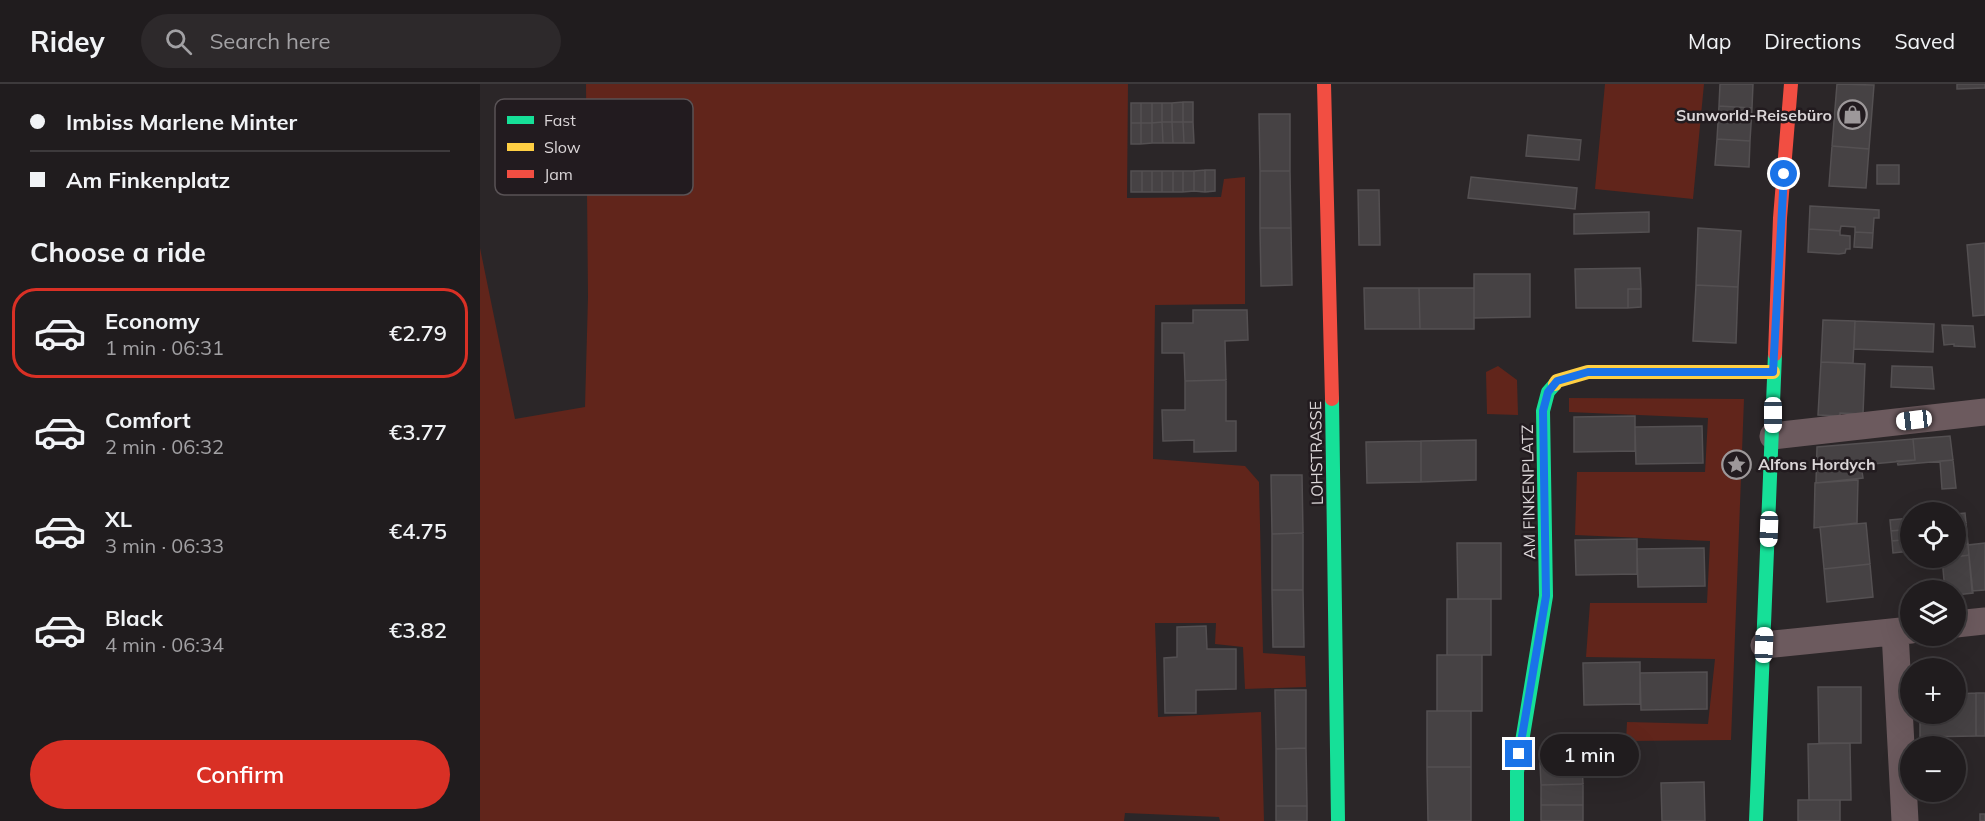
<!DOCTYPE html>
<meta charset="utf-8">
<style>
body{margin:0;font-family:Mulish,sans-serif;background:#2d292b;color:#f1f3f6;height:100vh;display:flex;flex-direction:column;font-size:22px;white-space:nowrap}
*{box-sizing:border-box;margin:0}
p{font-size:20px;color:#a2a1a4}
.icon{flex:none;width:33px;height:33px;fill:none;stroke:currentColor;stroke-width:2;stroke-linecap:round;stroke-linejoin:round}
.map{position:relative;flex:1;overflow:hidden}
.side{display:flex;flex-direction:column;background:#201c1e;width:480px}
.side>*{flex:none}
.guide{display:grid;align-content:center;height:132px;padding:0 30px;background:#201c1e}
.controls{position:absolute;left:1420px;top:418px;display:grid;gap:12px}
.controls a{display:grid;place-items:center;width:66px;height:66px;border-radius:50%;background:#201c1e;box-shadow:0 6px 24px #0002,0 0 0 2px #3d3a3c;font-size:30px}
.end{position:absolute;width:27px;height:27px;margin:-14px;border:8px solid #1a73e8;background:#fff;box-shadow:0 0 0 3px #fff}
.from{border-radius:50%}
.bubble{position:absolute;height:42px;border-radius:21px;background:#201c1e;box-shadow:0 6px 24px #0002,0 0 0 2px #3d3a3c;font-size:20px;font-weight:600;line-height:42px;text-align:center}
.car{position:absolute;width:18px;height:36px;margin:-18px -9px;border-radius:8px;box-shadow:0 0 4px 2px #0007;background:linear-gradient(#fff 24%,#345 0 40%,#fff 0 76%,#345 0 86%,#fff 0)}
.guide b{display:flex;align-items:center;gap:21px;height:57px;font-size:22px}
.guide b+b{border-top:2px solid #3d3a3c}
.guide i{width:15px;height:15px;background:#f1f3f6}
ul{padding:0;list-style:none}
li{display:flex;align-items:center;gap:18px;height:90px;margin:0 12px 9px;padding:0 18px;border:3px solid transparent;border-radius:24px}
li div{flex:1}
li b{display:block;font-size:22px}
li em{font-style:normal;font-weight:600}
li.selected{border-color:#d93025}
li>.icon{width:54px;height:54px;stroke-width:1.5}
h2{padding:0 30px;font-size:27px;line-height:72px}
.primary-button{display:flex;gap:12px;margin-top:auto;padding:12px 30px}
.primary-button a{flex:1;height:69px;border-radius:36px;background:#d93025;color:#fff;font-size:24px;font-weight:600;line-height:69px;text-align:center}
header{display:flex;align-items:center;gap:36px;box-sizing:border-box;height:84px;padding:0 30px;background:#201c1e;border-bottom:2px solid #3d3a3c}
header strong{font-size:28px}
nav{display:flex;gap:33px;margin-inline-start:auto;font-size:21px}
.search{width:420px;height:54px;background:#2d292b;display:flex;align-items:center;gap:15px;box-sizing:border-box;padding:0 21px;border-radius:33px;color:#a2a1a4;font-size:22px}
main{display:flex;flex:1;min-height:0}
.map>svg:first-child{display:block}
.green{fill:#61251b}
.building{fill:#464244;stroke:#545052;stroke-width:1.5}
.lines{fill:none;stroke-linecap:round;stroke-linejoin:round}
.street{stroke:#6c5a5e;stroke-width:27}
.fast{stroke:#16e098;stroke-width:14}
.slow{stroke:#ffcf43;stroke-width:14}
.jam{stroke:#f24e42;stroke-width:14}
.route{stroke:#1a73e8;stroke-width:8}
.labels{text-anchor:middle;stroke-width:5;stroke-linejoin:round;paint-order:stroke}
.poi-label{font-size:16px;font-weight:bold;fill:#dad5d7;stroke:#221b1f;text-anchor:end}
.street-label{font-size:16px;fill:#dad5d7;stroke:#221b1f}
.key{fill:#221b1f;stroke:#595356;stroke-width:1.5}
.key-label{font-size:16px;fill:#dad5d7}
</style>
<header>
<strong>Ridey</strong>
<div class="search"><svg class="icon" aria-label="search" viewBox="0 0 24 24"><circle cx="10" cy="10" r="6"/><path d="M15 15l6 6"/></svg>Search here</div>
<nav><a>Map</a><a>Directions</a><a>Saved</a></nav>
</header>
<main>
<section class="side">
<div class="guide">
<b><i class="from"></i>Imbiss Marlene Minter</b>
<b><i></i>Am Finkenplatz</b>
</div>
<h2>Choose a ride</h2>
<ul>
<li class="selected"><svg class="icon" aria-label="car" viewBox="0 0 24 24"><path d="M5 17H2v-5l4-1 3-4h7l3 4 3 1v5h-3M9 17h6M6 11h13"/><circle cx="7" cy="17" r="2"/><circle cx="17" cy="17" r="2"/></svg><div><b>Economy</b><p>1 min · 06:31</p></div><em>€2.79</em></li>
<li><svg class="icon" aria-label="car" viewBox="0 0 24 24"><path d="M5 17H2v-5l4-1 3-4h7l3 4 3 1v5h-3M9 17h6M6 11h13"/><circle cx="7" cy="17" r="2"/><circle cx="17" cy="17" r="2"/></svg><div><b>Comfort</b><p>2 min · 06:32</p></div><em>€3.77</em></li>
<li><svg class="icon" aria-label="car" viewBox="0 0 24 24"><path d="M5 17H2v-5l4-1 3-4h7l3 4 3 1v5h-3M9 17h6M6 11h13"/><circle cx="7" cy="17" r="2"/><circle cx="17" cy="17" r="2"/></svg><div><b>XL</b><p>3 min · 06:33</p></div><em>€4.75</em></li>
<li><svg class="icon" aria-label="car" viewBox="0 0 24 24"><path d="M5 17H2v-5l4-1 3-4h7l3 4 3 1v5h-3M9 17h6M6 11h13"/><circle cx="7" cy="17" r="2"/><circle cx="17" cy="17" r="2"/></svg><div><b>Black</b><p>4 min · 06:34</p></div><em>€3.82</em></li>
</ul>
<div class="primary-button"><a>Confirm</a></div>
</section>
<div class="map">
<svg width="1505" height="737" viewBox="0 0 1505 737">
<rect width="100%" height="100%" fill="#2b2628"/>
<path class="green" d="M106,0H648L647,114L741,113L744,95L765,93V220L675,221L673,375L765,382L779,398L783,569L825,572L826,603L765,605L763,563L735,560L736,539H675L678,633L781,628L784,737H740L739,733L645,729L644,737H0V164L35,335L105,323L108,213Z
M1125,0H1224L1213,115L1115,105Z
M1018,282L1037,296L1038,331L1007,330L1006,288Z
M1089,314L1264,315L1251,656L1146,657L1147,638L1228,640L1235,575L1106,573L1110,519H1227L1230,457L1095,451L1097,388H1225L1228,334L1089,328Z"/>
<path class="building" d="M1240,0H1273L1272,24L1239,22Z
M1357,0L1394,1L1389,65L1352,62Z
M1477,0H1505V4L1477,5Z
M703,18V38H692V19Z
M703,18H713V38H703Z
M651,19H661V39H651Z
M661,19H672V39H661Z
M672,19H682V38L672,39Z
M682,19H692V38H682Z
M1239,22L1272,24L1270,57L1237,55Z
M779,30H810V87H780Z
M682,38H692L693,59H683Z
M682,38L683,59H672V39Z
M692,38H703L704,59H693Z
M703,38H713L714,59H704Z
M651,39H661V60H651Z
M661,39H672V59L661,60Z
M1048,51L1101,56L1099,76L1046,72Z
M1237,55L1270,57L1269,83L1235,81Z
M1352,62L1389,65L1386,104L1349,102Z
M1397,81H1419V100H1397Z
M725,86H735V107L725,108Z
M725,86V108L714,107V87Z
M651,87H662V108H651Z
M662,87H672V108H662Z
M672,87H682V108H672Z
M682,87H693V108H682Z
M693,87H703V108H693Z
M703,87H714V107L703,108Z
M780,87H810L811,144H780Z
M991,93L1097,104L1095,125L988,114Z
M878,106H899L900,161H879Z
M1330,122L1399,126V134H1394L1393,149L1375,148V143L1361,142L1360,147L1329,145Z
M1169,128V148L1094,150V130Z
M780,144H811L812,201L781,202Z
M1218,144L1261,147L1258,203L1216,201Z
M1329,145L1360,147V151L1370,152V165H1366L1365,169L1359,170L1328,168Z
M1375,148L1393,149L1392,164L1374,163Z
M1505,159V231L1493,232L1487,161Z
M1160,184L1161,205H1148V224H1096L1095,185Z
M994,190H1050V233L994,234Z
M1216,201L1258,203L1256,259L1213,257Z
M884,204H939L940,245H885Z
M939,204H994V245H940Z
M1148,205H1161V223L1148,224Z
M713,226H767L768,256L745,257L746,296L705,297L704,269H682V239H713Z
M1343,236L1375,237L1373,279L1341,278Z
M1375,237L1454,240L1453,268L1374,265Z
M1462,241L1493,242L1495,263L1474,262V260L1464,261Z
M1341,278L1385,280L1383,330L1360,329V332L1338,331Z
M1412,282L1452,283L1454,305L1411,303Z
M746,296V337H756V367L714,368V356L683,357L682,326H705V297Z
M1155,332V367L1094,368V333Z
M1222,342L1223,379L1156,380L1155,343Z
M1470,352L1473,376L1418,381L1417,377L1435,376L1433,355Z
M1433,355L1435,376L1381,381L1383,394L1336,399L1337,363Z
M996,356V396L941,398V357Z
M941,357V398L887,399L886,358Z
M1473,376L1476,404L1462,405L1460,377Z
M791,391H822L823,449L792,450Z
M1378,396L1377,439L1334,444L1335,399Z
M1485,429L1486,439L1476,440V430Z
M1431,434V445L1411,447L1410,436Z
M1386,439L1390,480L1344,485L1340,443Z
M1486,439L1487,450L1476,451V440Z
M1431,445V455L1412,457L1411,447Z
M823,449V506H792V450Z
M1487,450L1488,460L1476,461V451Z
M1157,455V490L1096,491L1095,456Z
M1431,455V467L1413,469L1412,457Z
M977,459H1021V515H978Z
M1505,459V506L1492,507L1488,461Z
M1488,460L1489,471L1476,473V461Z
M1224,464L1225,502L1158,503L1157,465Z
M1489,471L1493,509L1476,511V507H1465L1462,474Z
M1390,480L1393,513L1347,518L1344,485Z
M792,506H823L824,563H793Z
M967,515H1011V571H967Z
M726,542L727,565H756V605L716,606V629H685L684,574L697,573V543Z
M957,571H1002V627H957Z
M1160,578V620L1104,621L1103,579Z
M1227,588V625L1161,626L1160,589Z
M1338,603H1381V659H1339Z
M795,606H826V664L796,665Z
M1496,609V652L1440,653V630H1476V610Z
M1496,609H1505V652H1496Z
M947,627H991V683H947Z
M1370,659L1371,716H1329L1328,660Z
M826,664L827,722H796V665Z
M1107,668V679H1086L1085,669Z
M1060,679H1102L1103,700L1061,701Z
M947,683H991V737H948Z
M1224,698L1225,737H1182L1181,699Z
M1103,700V721H1061V701Z
M1318,716H1360V737H1318Z
M1061,721H1103V737H1061Z
M796,722H827V737H796Z
M1500,730H1505V737H1500Z"/>
<g class="lines">
<path class="street" d="M1293,352L1505,328
M1476,540L1505,537
M1415,548L1425,737
M1284,561L1431,546"/>
<path class="fast" d="M852,315L858,737
M1037,737V688L1066,512L1063,327L1068,308L1075,300
M1276,737L1295,270"/>
<path class="slow" d="M1075,300L1077,297L1108,288H1293"/>
<path class="jam" d="M844,0L852,315
M1295,270L1300,134L1311,0"/>
</g>
<g class="lines">
<path class="route" d="M1039,670L1066,512L1063,327L1068,308L1077,297L1108,288H1293L1304,90"/>
</g>
<defs>
<symbol id="shop-ring" viewBox="-11 -11 22 22"><circle r="9.5" fill="#221b1f" stroke="#9d989a" stroke-width="1.5"/><path d="M-5-2.5h2.3a2.7 3.5 0 0 1 5.4 0H5L5.5 6h-11ZM-1.5-2.5h3a1.5 2.3 0 0 0-3 0Z" fill="#9d989a"/></symbol>
<symbol id="sight-ring" viewBox="-11 -11 22 22"><circle r="9.5" fill="#221b1f" stroke="#9d989a" stroke-width="1.5"/><path d="M0-6L1.8-2.2L6-1.7L2.9 1.2L3.7 5.4L0 3.3L-3.7 5.4L-2.9 1.2L-6-1.7L-1.8-2.2Z" fill="#9d989a"/></symbol>
</defs>
<g fill-rule="evenodd">
<use href="#shop-ring" x="1356" y="14" width="33" height="33"/>
<use href="#sight-ring" x="1240" y="364" width="33" height="33"/>
</g>
<g class="labels">
<g class="poi-label">
<text x="1352" y="37">Sunworld-Reisebüro</text>
<text x="1278" y="386" text-anchor="start">Alfons Hordych</text>
</g>
<g class="street-label">
<text transform="translate(836 369) rotate(-91)" y="6">LOHSTRASSE</text>
<text transform="translate(1048 408) rotate(-91)" y="6">AM FINKENPLATZ</text>
</g>
</g>
<rect x="15" y="15" width="198" height="96" rx="9" class="key"/>
<rect x="27" y="32" width="27" height="8" fill="#16e098"/>
<rect x="27" y="59" width="27" height="8" fill="#ffcf43"/>
<rect x="27" y="86" width="27" height="8" fill="#f24e42"/>
<g class="key-label">
<text x="64" y="42">Fast</text>
<text x="64" y="69">Slow</text>
<text x="64" y="96">Jam</text>
</g>
</svg>
<div class="controls">
<a><svg class="icon" aria-label="locate" viewBox="0 0 24 24"><circle cx="12" cy="12" r="6"/><path d="M12 2v4M12 18v4M2 12h4M18 12h4"/></svg></a>
<a><svg class="icon" aria-label="layers" viewBox="0 0 24 24"><path d="M12 4l9 5-9 5-9-5zM3 14l9 5 9-5"/></svg></a>
<a>+</a>
<a>−</a>
</div>
<i class="end from" style="left:1304px;top:90px"></i>
<i class="end" style="left:1039px;top:670px"></i>
<div class="bubble" style="left:1060px;top:650px;width:99px">1 min</div>
<i class="car" style="left:1293px;top:331px;rotate:180deg"></i>
<i class="car" style="left:1434px;top:336px;rotate:263deg"></i>
<i class="car" style="left:1289px;top:445px;rotate:182deg"></i>
<i class="car" style="left:1284px;top:561px;rotate:2deg"></i>
</div>
</main>
